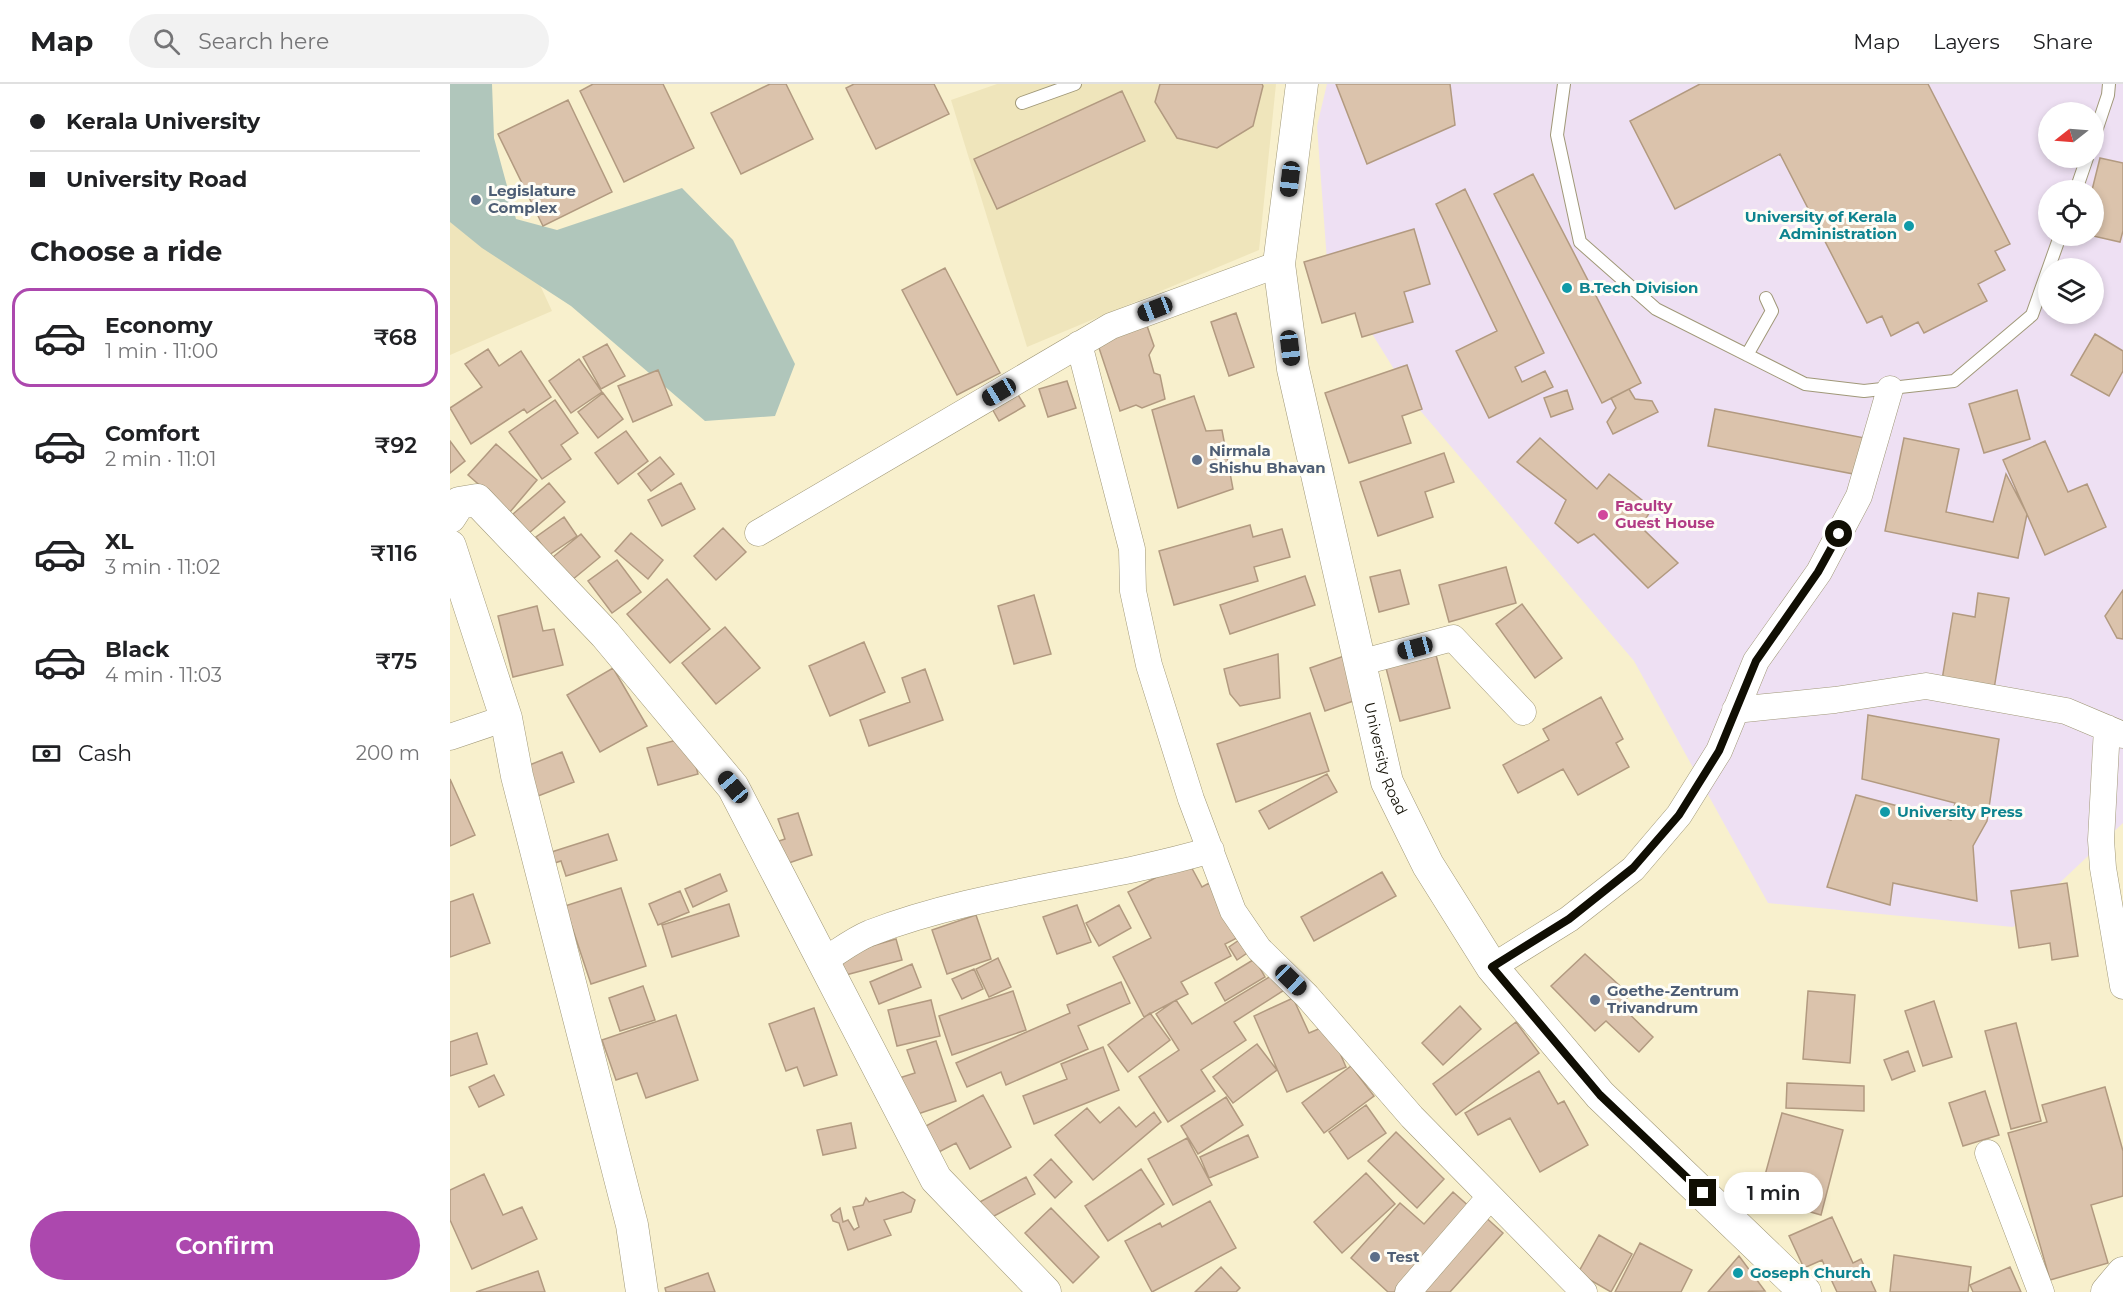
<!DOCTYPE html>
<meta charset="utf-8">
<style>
body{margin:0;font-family:Montserrat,sans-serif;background:#f2f2f2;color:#202124;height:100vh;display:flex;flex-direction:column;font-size:22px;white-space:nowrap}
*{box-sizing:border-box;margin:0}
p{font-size:20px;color:#757577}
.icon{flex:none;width:33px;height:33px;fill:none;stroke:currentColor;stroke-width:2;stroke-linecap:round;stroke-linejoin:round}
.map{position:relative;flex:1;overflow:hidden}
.side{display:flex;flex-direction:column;background:#fff;width:450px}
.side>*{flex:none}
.banner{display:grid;align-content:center;height:132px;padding:0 30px;background:#fff}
.needle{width:39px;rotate:253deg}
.controls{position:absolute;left:1588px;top:18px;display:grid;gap:12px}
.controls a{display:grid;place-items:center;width:66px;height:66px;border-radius:50%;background:#fff;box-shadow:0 3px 9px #0003;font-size:30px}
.end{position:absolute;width:27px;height:27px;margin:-14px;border:8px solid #100e03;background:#fff;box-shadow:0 0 0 3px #fff}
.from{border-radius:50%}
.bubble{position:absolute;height:42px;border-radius:21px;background:#fff;box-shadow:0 3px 9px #0003;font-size:20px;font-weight:600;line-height:42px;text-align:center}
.car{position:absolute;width:18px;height:36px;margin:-18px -9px;border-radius:8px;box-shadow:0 0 4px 2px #0007;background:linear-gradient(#222 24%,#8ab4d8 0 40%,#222 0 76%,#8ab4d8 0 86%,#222 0)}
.banner b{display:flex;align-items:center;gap:21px;height:57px;font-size:22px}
.banner b+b{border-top:2px solid #e0e0e0}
.banner i{width:15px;height:15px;background:#202124}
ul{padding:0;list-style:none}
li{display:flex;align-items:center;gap:18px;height:99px;margin:0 12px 9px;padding:0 18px;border:3px solid transparent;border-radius:18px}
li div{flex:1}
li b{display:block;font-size:22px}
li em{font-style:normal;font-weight:600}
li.on{border-color:#ac48ae}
li>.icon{width:54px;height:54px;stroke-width:1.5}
h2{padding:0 30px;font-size:27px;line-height:72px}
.pay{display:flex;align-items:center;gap:15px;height:66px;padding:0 30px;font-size:22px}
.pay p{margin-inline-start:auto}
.cta{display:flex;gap:12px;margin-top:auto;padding:12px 30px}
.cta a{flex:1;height:69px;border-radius:36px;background:#ac48ae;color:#fff;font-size:24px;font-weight:600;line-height:69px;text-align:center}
header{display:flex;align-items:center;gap:36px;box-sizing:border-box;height:84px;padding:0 30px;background:#fff;border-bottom:2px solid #e0e0e0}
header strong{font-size:28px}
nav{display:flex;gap:33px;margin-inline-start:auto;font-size:21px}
.search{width:420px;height:54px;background:#f2f2f2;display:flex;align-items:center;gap:15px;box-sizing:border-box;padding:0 21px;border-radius:33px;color:#757577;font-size:22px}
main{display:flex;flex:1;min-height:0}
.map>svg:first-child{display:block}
.built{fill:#efe5bb}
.education{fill:#eee0f3;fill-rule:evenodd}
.green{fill:#b0c6bb}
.building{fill:#dbc3ac;stroke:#b29a80;stroke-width:1.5}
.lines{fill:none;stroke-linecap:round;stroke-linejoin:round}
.service-casing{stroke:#a09878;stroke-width:14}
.minor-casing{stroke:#a09878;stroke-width:27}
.tertiary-casing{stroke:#a09878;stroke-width:33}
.service{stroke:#fff;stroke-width:12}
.minor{stroke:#fff;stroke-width:26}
.tertiary{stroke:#fff;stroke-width:32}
.route{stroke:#100e03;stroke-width:8}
.service-dot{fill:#5c6f8a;stroke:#fefdf6;stroke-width:2}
.culture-dot{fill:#0f9aa8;stroke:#fefdf6;stroke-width:2}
.hotel-dot{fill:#d1479c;stroke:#fefdf6;stroke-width:2}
.labels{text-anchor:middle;stroke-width:6;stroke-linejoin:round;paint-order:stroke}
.service-label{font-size:15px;font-weight:bold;fill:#4e5e75;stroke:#fefdf6;text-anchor:start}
.culture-label{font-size:15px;font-weight:bold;fill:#0d838f;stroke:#fefdf6;text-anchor:start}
.hotel-label{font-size:15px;font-weight:bold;fill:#b23c85;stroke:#fefdf6;text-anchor:start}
.street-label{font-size:15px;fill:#100e03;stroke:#fefdf6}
</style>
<header>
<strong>Map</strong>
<div class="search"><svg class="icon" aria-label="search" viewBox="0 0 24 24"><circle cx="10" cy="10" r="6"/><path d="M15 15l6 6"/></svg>Search here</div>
<nav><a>Map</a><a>Layers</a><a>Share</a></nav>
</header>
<main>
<section class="side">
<div class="banner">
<b><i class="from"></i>Kerala University</b>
<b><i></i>University Road</b>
</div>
<h2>Choose a ride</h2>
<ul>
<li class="on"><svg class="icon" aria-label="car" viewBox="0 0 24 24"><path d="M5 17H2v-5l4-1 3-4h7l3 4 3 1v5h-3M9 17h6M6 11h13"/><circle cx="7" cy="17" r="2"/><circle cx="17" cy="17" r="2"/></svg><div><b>Economy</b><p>1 min · 11:00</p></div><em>₹68</em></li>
<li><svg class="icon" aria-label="car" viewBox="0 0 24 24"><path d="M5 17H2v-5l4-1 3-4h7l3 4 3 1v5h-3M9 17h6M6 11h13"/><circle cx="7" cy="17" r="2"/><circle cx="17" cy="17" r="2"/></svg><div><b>Comfort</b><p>2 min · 11:01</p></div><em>₹92</em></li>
<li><svg class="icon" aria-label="car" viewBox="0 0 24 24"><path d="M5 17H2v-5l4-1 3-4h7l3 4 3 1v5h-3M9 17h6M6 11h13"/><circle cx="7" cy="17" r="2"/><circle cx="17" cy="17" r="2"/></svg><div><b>XL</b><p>3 min · 11:02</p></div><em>₹116</em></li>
<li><svg class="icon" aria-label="car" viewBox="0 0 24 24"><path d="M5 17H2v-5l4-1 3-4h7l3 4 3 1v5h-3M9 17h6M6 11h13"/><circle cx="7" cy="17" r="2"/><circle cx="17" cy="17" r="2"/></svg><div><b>Black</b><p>4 min · 11:03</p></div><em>₹75</em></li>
</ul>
<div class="pay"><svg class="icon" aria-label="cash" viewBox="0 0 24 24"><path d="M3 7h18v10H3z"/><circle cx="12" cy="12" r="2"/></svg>Cash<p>200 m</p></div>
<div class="cta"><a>Confirm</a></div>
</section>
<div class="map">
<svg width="1673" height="1208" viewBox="0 0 1673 1208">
<rect width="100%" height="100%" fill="#f8f0cd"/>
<path class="built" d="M547,0H826L809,166L577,263L501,16Z
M0,6L102,227L0,271Z"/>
<path class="education" d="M877,0H1673V739L1563,843L1318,819L1184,577L968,324L877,177L867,42ZM1599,28H1644V74H1599ZM1599,106H1644V152H1599ZM1599,184H1644V230H1599Z"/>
<path class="green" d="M0,0H42L44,54L66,135L107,146L232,104L283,156L345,280L325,332L255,337L121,222L32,164L0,138Z"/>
<path class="building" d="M143,0H213L244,64L174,98L130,7Z
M320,0H336L363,55L291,90L261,29Z
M404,0H484L499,30L426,65L396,4Z
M710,0H812L813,2L803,42L767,64L727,54L705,18Z
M886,0H1000L1005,41L917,80Z
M1250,0H1478L1560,160L1545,167L1555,186L1528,200L1537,217L1474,249L1468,238L1441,252L1432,232L1417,239L1330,70L1225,125L1180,37Z
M672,7L695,57L547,125L524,75Z
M118,16L162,108L93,142L48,50Z
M1650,74L1673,79V147L1670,158L1643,152L1642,106Z
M1083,90L1191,299L1152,319L1044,110Z
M1015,105L1094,269L1065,283L1072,298L1095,287L1103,303L1039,334L1006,267L1047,247L986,120Z
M964,145L980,200L954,208L963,238L912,253L905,229L872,239L854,178Z
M495,184L550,289L507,311L452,206Z
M786,229L804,283L779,292L761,238Z
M695,236L704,262L699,271L704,289L710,291L715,315L692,324L686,321L670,327L647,258Z
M1645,250L1673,267V287L1659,312L1621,291Z
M157,260L175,292L151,305L133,273Z
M38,265L49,282L71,267L101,313L77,329L74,325L21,360L0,324L32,303L15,280Z
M129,275L152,308L121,329L99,297Z
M957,281L972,325L952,332L961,359L899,379L875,309Z
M208,286L222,321L183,338L168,302Z
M617,297L626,324L598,333L589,305Z
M1179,305L1185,315L1202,317L1208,328L1163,350L1157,338L1166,324L1161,314Z
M565,306L575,322L549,337L540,321Z
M1117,306L1123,325L1101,333L1094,314Z
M1567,306L1580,355L1534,369L1519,320Z
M153,309L173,335L148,354L128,328Z
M744,312L756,347L772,346L783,405L728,424L702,326Z
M105,316L128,349L111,361L121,375L92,395L59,348Z
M1265,325L1420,355L1414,392L1258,362Z
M176,347L198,377L168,400L145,369Z
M1090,354L1147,405L1159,390L1202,424L1191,443L1228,479L1198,504L1144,450L1128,459L1105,439L1116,416L1067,378Z
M1454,354L1509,365L1496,428L1543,438L1556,390L1577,430L1568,474L1435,447Z
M0,357L15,377L0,389Z
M1595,357L1618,408L1637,400L1656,443L1595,471L1553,376Z
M46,360L87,396L60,428L18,391Z
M994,369L1004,398L975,408L983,433L928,452L910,398Z
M210,373L224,390L201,407L188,390Z
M99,399L115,418L79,449L63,430Z
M231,399L245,425L212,442L198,416Z
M114,433L127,452L99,471L86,453Z
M800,441L803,453L832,445L840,473L804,483L808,497L724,521L709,467Z
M273,444L296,468L266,496L244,472Z
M181,449L213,476L198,495L165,467Z
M131,450L150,473L122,496L103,473Z
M167,476L191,508L162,529L138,497Z
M1056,483L1066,519L999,538L989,501Z
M950,486L959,520L929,528L920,493Z
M855,492L865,521L780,550L770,521Z
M217,495L260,545L220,579L177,530Z
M1673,506V555L1667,554L1655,532Z
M1528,509L1559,514L1544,605L1492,596L1503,529L1525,533Z
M584,511L601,570L564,580L548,522Z
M1072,520L1112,574L1085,594L1046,540Z
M87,522L93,547L104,545L113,581L63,593L48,532Z
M275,543L310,584L266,620L232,579Z
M414,558L435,608L380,632L359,582Z
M828,570L830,614L790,622L780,610L774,585Z
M897,571L912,614L875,627L860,584Z
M986,571L1000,624L950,637L936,584Z
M163,584L197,642L150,668L117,611Z
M475,585L493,636L419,662L410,636L460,618L452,594Z
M1151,613L1173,655L1166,659L1179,683L1128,711L1113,685L1068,709L1053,681L1099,656L1093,645Z
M860,629L879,687L786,718L767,660Z
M1418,631L1549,655L1537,737L1523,762L1527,817L1443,799L1440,821L1377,803L1406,711L1501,736L1505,719L1412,695Z
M238,653L248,690L208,701L197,664Z
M112,668L124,698L88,712L77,682Z
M877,690L887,708L819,745L809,727Z
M0,695L25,751L0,762Z
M348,729L362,771L330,782L323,759L335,755L328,735Z
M158,750L167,776L116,792L111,777L95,782L92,771Z
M738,777L752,803L759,799L787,854L775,860L781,872L731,898L738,910L694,933L663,873L701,854L678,808Z
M932,788L946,812L864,857L851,833Z
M270,790L277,807L243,823L235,805Z
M1617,799L1628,872L1602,876L1600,859L1569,864L1561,807Z
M171,804L196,882L141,900L115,822Z
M230,807L239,828L208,841L199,820Z
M23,810L40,859L0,873V818Z
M279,820L289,852L222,873L212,841Z
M627,821L641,858L607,870L593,833Z
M669,821L681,844L649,862L636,839Z
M526,831L541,875L497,890L482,846Z
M795,852L803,865L787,876L779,863Z
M446,855L452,876L392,892L387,872Z
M1135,870L1180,911L1170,921L1203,953L1189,968L1156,937L1145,947L1101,902Z
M803,872L815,893L775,917L765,899L803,876Z
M548,874L561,903L539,913L526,885Z
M462,880L471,903L429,920L420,898Z
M524,885L533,905L512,915L502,895Z
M829,887L839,903L784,938L796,956L751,986L765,1007L718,1038L689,993L729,966L706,930L726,916L742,940Z
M671,898L680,919L628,942L638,965L556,1001L551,988L517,1003L506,979L620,929L617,921Z
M193,902L205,936L170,947L159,914Z
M563,907L576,946L502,971L489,932Z
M1358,907L1405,911L1400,979L1353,975Z
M843,914L859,949L878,941L896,983L837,1008L804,932Z
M481,916L490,952L447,962L438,926Z
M1484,917L1502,973L1473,982L1455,927Z
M1010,922L1031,945L993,981L972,959Z
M364,924L387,991L354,1002L347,983L336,987L319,940Z
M700,929L720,956L678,988L658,961Z
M226,931L248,996L196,1014L187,989L166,996L152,956Z
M1066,938L1089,969L1006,1031L983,1000Z
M1566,939L1591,1037L1561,1045L1535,947Z
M27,949L37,980L0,992V958Z
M486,957L506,1017L459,1033L446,995L465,989L457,966Z
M807,960L827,986L783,1019L763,993Z
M653,963L669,1006L584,1040L573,1012L617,995L611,980Z
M1458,967L1465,987L1442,996L1434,976Z
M901,982L924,1012L874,1049L852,1019Z
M1089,987L1108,1020L1114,1017L1138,1061L1090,1088L1060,1034L1028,1051L1015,1029Z
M44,991L54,1011L29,1023L19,1003Z
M1337,999L1414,1002V1027L1336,1024Z
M1655,1003L1673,1067V1112L1641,1121L1658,1179L1600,1196L1558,1049L1597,1038L1592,1021Z
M1535,1007L1549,1051L1513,1062L1499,1019Z
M533,1011L561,1063L520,1085L506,1059L487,1069L474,1043Z
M776,1013L793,1041L748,1070L731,1042Z
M916,1021L936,1049L898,1075L879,1048Z
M669,1023L686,1043L704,1028L711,1038L643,1096L605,1051L637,1024L650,1039Z
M1332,1029L1393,1046L1371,1131L1309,1113Z
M401,1039L406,1064L373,1071L367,1046Z
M946,1048L994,1095L967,1124L918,1077Z
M798,1051L808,1073L759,1094L750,1073Z
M737,1054L762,1101L723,1121L698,1075Z
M601,1075L622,1098L605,1114L584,1091Z
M691,1085L714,1120L658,1157L635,1122Z
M916,1089L945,1120L892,1169L864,1138Z
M34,1090L53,1131L72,1123L87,1155L22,1185L0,1136V1106Z
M576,1093L585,1110L533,1138L524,1121Z
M453,1108L465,1116L461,1128L434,1136L441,1151L398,1166L389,1139L383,1137L381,1131L390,1124L393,1138L398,1136L404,1146L409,1143L403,1123L413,1121L416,1114L419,1118Z
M1003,1108L1022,1125L948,1208H938L901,1174L950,1119L974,1140Z
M760,1117L786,1164L702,1208L675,1157L710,1139L712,1143Z
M601,1124L649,1173L623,1199L575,1149Z
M1032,1130L1053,1149L1000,1208H971Z
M1382,1133L1403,1179L1411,1175L1426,1208H1387L1372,1176L1354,1184L1339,1152Z
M1149,1151L1182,1170L1161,1208L1128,1189Z
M1190,1159L1242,1186L1231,1208H1165Z
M1444,1171L1521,1183L1518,1208H1440Z
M1289,1172L1315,1207L1258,1208Z
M771,1183L790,1204L786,1208H745Z
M1560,1183L1571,1208H1523L1520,1201Z
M88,1187L95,1208H26Z
M258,1189L265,1208H216L215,1204Z"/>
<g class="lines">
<defs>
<path id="service" d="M1114,0L1107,51L1130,158L1206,225L1355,300L1414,307L1504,297L1582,231L1610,152
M572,19L625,0
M1644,53L1658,11L1659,0
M1626,106L1637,74
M1297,271L1322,227L1316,214"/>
<path id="minor" d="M629,260L682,465L683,507L699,581L741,715L783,827L809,865L857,912L962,1033L1134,1208
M308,449L661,242L829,180
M909,579L1003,554L1073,628
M1285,626L1385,616L1476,602L1616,627L1673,651
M1657,644L1651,756L1653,784L1673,902
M0,653L56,634
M373,877C388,868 403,856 420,849C529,807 648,799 761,766
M1042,883L1119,835L1183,785L1229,731L1269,667L1306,577L1369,488L1409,412L1440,305
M1538,1069L1591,1208
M958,1208L1039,1114"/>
<g id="tertiary">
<path id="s1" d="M852,0L829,180L843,285L937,698L978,781L1042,883L1150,1011L1355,1208"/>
<path d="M0,433L9,419L27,416L155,550L283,703L486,1095L595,1208"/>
<path d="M0,462L56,634L67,692L182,1141L192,1208"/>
<path d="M1657,1208L1673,1189"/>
</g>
</defs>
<use href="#service" class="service-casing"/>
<use href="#minor" class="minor-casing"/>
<use href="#tertiary" class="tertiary-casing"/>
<use href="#service" class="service"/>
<use href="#minor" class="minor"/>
<use href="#tertiary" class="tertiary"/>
</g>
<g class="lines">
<path class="route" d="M1253,1109L1150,1011L1042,883L1119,835L1183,784L1229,731L1269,667L1306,577L1368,488L1389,450"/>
</g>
<g class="service-dot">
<circle cx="26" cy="116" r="6"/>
<circle cx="747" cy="376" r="6"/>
<circle cx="1145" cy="916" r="6"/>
<circle cx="925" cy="1173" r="6"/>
</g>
<g class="culture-dot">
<circle cx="1459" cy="142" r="6"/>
<circle cx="1117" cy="204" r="6"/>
<circle cx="1435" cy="728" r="6"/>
<circle cx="1288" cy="1189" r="6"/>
</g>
<circle class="hotel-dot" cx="1153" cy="431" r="6"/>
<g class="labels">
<g class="service-label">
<text x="38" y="112">Legislature<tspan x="38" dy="17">Complex</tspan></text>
<text x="759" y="372">Nirmala<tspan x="759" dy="17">Shishu Bhavan</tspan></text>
<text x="1157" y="912">Goethe-Zentrum<tspan x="1157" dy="17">Trivandrum</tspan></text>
<text x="937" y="1178">Test</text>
</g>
<g class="culture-label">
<text x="1447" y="138" text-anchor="end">University of Kerala<tspan x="1447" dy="17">Administration</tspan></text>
<text x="1129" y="209">B.Tech Division</text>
<text x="1447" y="733">University Press</text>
<text x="1300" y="1194">Goseph Church</text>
</g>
<g class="hotel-label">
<text x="1165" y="427">Faculty<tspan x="1165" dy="17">Guest House</tspan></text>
</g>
<g class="street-label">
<text dy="5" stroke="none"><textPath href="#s1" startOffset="688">University Road</textPath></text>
</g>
</g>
</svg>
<div class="controls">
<a><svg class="needle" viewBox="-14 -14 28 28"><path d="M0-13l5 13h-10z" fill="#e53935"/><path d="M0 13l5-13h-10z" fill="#757577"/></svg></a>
<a><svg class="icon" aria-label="locate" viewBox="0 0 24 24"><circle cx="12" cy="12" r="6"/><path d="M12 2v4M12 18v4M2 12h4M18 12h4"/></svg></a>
<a><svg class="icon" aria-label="layers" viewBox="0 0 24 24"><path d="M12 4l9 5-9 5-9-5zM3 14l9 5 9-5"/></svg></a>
</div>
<i class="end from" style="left:1389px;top:450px"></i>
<i class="end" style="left:1253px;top:1109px"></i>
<div class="bubble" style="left:1274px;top:1088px;width:99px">1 min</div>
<i class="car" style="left:840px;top:95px;rotate:187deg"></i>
<i class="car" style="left:705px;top:225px;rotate:249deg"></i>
<i class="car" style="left:840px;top:264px;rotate:173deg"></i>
<i class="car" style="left:549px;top:308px;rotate:239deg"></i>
<i class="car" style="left:965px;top:564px;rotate:255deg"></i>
<i class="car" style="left:283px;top:703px;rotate:320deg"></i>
<i class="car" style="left:841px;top:896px;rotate:134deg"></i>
</div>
</main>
